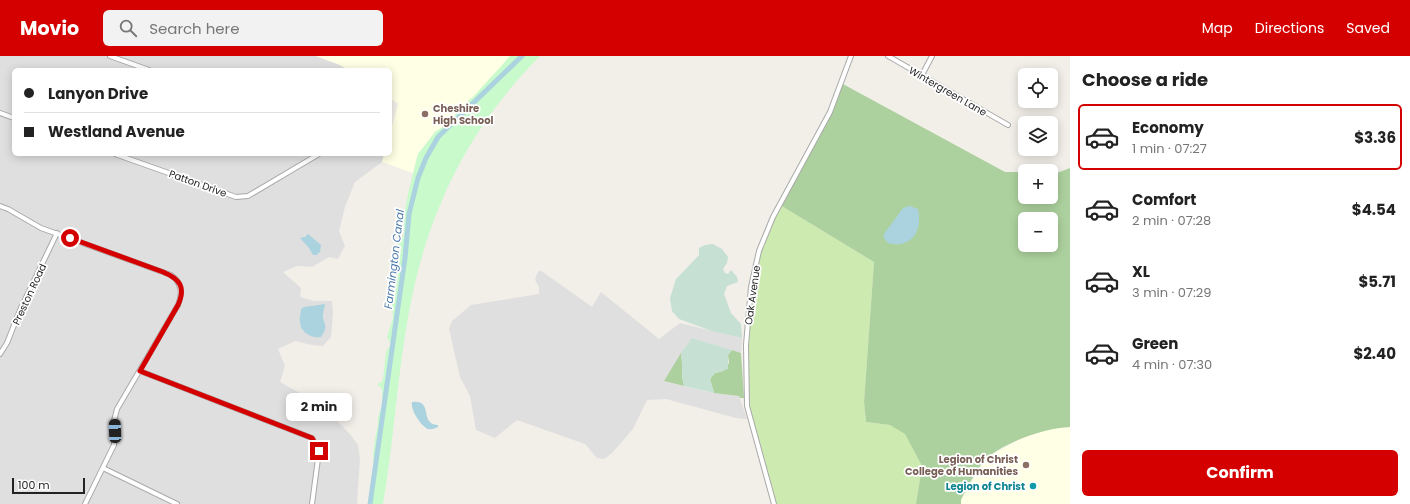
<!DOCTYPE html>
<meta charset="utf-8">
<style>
body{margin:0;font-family:Poppins,sans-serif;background:#f2f2f2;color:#222;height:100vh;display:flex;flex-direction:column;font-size:15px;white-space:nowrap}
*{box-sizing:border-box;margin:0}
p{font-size:13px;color:#767676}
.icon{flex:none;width:22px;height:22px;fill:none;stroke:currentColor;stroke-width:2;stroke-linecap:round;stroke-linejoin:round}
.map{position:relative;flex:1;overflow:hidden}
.panel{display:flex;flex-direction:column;background:#fff;width:340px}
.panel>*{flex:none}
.top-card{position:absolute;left:12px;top:12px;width:380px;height:88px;border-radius:6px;box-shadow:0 2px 10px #0003;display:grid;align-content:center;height:88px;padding:0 12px;background:#fff}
.controls{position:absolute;left:1018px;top:12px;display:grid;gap:8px}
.controls a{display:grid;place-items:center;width:40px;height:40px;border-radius:6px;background:#fff;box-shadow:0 2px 10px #0003;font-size:20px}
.scale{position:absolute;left:12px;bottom:10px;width:73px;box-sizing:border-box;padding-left:4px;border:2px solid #222;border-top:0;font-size:11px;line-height:14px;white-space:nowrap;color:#222;-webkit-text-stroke:3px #fff;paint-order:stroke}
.end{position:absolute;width:18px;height:18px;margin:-9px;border:5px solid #d40000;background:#fff;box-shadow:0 0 0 2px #fff}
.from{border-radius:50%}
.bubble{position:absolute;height:28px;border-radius:6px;background:#fff;box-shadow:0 2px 10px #0003;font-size:13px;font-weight:700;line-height:28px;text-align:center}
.car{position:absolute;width:12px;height:24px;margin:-12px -6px;border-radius:5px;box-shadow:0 0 3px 1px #0007;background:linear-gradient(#222 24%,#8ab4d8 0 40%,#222 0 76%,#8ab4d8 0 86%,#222 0)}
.top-card b{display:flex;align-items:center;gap:14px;height:38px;font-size:15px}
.top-card b+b{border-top:1px solid #e0e0e0}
.top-card i{width:10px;height:10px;background:#222}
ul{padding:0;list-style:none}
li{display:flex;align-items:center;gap:12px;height:66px;margin:0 8px 6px;padding:0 4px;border:2px solid transparent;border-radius:6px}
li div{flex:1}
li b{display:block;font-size:15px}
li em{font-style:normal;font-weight:700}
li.current{border-color:#d40000}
li>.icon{width:36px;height:36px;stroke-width:1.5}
h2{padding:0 12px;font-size:18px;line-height:48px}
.primary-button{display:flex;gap:8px;margin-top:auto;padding:8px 12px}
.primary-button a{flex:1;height:46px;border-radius:6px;background:#d40000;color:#fff;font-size:16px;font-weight:700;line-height:46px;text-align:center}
header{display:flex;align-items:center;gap:24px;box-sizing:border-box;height:56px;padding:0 20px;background:#d40000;color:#fff}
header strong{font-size:19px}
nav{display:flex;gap:22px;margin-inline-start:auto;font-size:14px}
.search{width:280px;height:36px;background:#f2f2f2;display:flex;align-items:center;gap:10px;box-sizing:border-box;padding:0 14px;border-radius:6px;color:#767676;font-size:15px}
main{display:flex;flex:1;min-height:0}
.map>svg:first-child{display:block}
.residential{fill:#e0dfdf}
.education{fill:#ffffe5}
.grass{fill:#cdebb0}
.forest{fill:#add19e;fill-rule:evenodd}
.wetland{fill:#c6e0d4}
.park{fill:#c8facc}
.water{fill:#aad3df}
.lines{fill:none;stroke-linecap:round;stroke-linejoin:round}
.canal{stroke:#aad3df;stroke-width:5}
.street-casing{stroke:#a9a9a9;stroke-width:6}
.street{stroke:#fff;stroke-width:4}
.route{stroke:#d40000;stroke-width:5}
.education-dot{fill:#8d6e63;stroke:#fff;stroke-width:1.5}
.culture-dot{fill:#0f9aa8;stroke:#fff;stroke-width:1.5}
.labels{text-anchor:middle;stroke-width:3.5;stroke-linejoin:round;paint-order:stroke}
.street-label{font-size:10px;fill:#222;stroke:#fff}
.education-label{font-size:10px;font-weight:bold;fill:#785e54;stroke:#fff;text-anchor:start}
.culture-label{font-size:10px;font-weight:bold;fill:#0d838f;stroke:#fff;text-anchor:end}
.water-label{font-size:11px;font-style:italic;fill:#4a7aab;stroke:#fff}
</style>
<header>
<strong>Movio</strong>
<div class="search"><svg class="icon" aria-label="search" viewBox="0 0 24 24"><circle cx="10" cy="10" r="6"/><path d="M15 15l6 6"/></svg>Search here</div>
<nav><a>Map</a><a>Directions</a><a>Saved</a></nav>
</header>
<main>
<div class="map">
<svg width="1070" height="448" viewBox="0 0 1070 448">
<rect width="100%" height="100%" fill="#f2efe9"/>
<path class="residential" d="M0,0H316L340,9L348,14H14V98H384L382,106L355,126L345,151L339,175L345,190L338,203L329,201L312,211L297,210L283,216L301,232L300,241L314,245H332L333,257L331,281L323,290L312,289L295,285L278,293L285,310L280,326L321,349L350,378L358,389L360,402L357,448H0Z
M540,214L592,251L601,236L659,283L680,267L742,282L741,297L692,282L664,325L708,336L739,340L747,363L736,362L666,343L647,344L633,373L612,397L604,403L597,402L585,388L517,364L495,382L476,374L470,340L460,321L449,273L452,265L471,249L539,238V231L535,224L537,218Z"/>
<path class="education" d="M316,0H511L466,49L455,59L449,67L435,76L417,100L413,117L382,106L384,98H390V77L398,48L390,42V14H348L340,9Z
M1070,371V448H961V444L976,418L988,401L1018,384L1045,374Z"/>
<path class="grass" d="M780,149L874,206L864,346L866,366L890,369L905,377L922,410L916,448H774L747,350L746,289L751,231L759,195Z"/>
<path class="forest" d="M841,27L1005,116H1025V141H1051V117H1057L1070,112V371C1045,372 1009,385 989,400C979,408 967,432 961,444V448H916L922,410L905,378L890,369L866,366L864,346L874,206L780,149L830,56ZM1025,163H1051V189H1025Z
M732,294L741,297L744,342H740L739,340L714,337L710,323L715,317L723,315L729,307L728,299Z
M681,297C683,309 681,319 684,330L664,325Z"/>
<path class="wetland" d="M713,188L722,193L728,201L727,207L723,213L725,217L728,218L731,214L737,221L738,226L727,230L724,238L731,257L741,268L742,282L712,275L679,263L672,255L670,242L676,223L682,217L699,199V192L705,189Z
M692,282L732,294L728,299V313L715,317L710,323L714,337L684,330C681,319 683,309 681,297Z"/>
<path class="park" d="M510,0H540C468,72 427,157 409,256C397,320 394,385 383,448H368L375,410L373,400L375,383L378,369V361L382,350V334L381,331L377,329L379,327H381L383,323L386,296L391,288L387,281L393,262L392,248L399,212V210L390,209L388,207L397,209L399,206L401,191L396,186L397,184L402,183L404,177L403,163L409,134L418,98L435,76L449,67L457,57L466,49L469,44L474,40L491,21L496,16Z"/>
<path class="water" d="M910,150L918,153C923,175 911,193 888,187L884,182V178L901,155L903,152Z
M308,178L321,189L320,197L319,196L317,199H313L309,192L300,182L305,181Z
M325,248C325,252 323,254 323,258C322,268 330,268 321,281C312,283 300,276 300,266C299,262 301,257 301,253L304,251Z
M412,346C429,344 424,358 429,365C431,368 435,369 438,369V371C435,372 432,374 428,373C421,370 410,353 412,346Z"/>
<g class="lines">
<path class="canal" d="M370,448L405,202L409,158L418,122L426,102L438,81L522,0"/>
<defs>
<path id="street" d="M110,0L149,14
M888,0L1008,69
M922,19L932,0
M0,57L14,62
M115,98L236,141L248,140L319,98
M0,150L8,153L41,172L171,219C182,227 183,237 178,249L117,353L114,365V389L85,448
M0,298L7,287L20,254L57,177
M140,315L312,382L319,395L312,448
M103,412L177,448
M774,448L747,350L746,289L751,231L759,195L773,161L830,56L851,0"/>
</defs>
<use href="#street" class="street-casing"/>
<use href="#street" class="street"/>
</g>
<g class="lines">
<path class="route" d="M70,182L163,216C180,223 186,231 178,249L140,315L312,382L319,395"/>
</g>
<g class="education-dot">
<circle cx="425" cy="58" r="4"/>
<circle cx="1026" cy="409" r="4"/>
</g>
<circle class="culture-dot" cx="1033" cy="430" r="4"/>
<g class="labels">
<g class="street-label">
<text transform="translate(948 35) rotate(30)" y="4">Wintergreen Lane</text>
<text transform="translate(198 127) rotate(20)" y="4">Patton Drive</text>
<text transform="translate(29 238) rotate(-65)" y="4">Preston Road</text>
<text transform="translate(752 239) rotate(-82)" y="4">Oak Avenue</text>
</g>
<g class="education-label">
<text x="433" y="56">Cheshire<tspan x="433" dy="12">High School</tspan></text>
<text x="1018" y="407" text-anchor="end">Legion of Christ<tspan x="1018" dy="12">College of Humanities</tspan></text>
</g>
<g class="culture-label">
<text x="1025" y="434">Legion of Christ</text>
</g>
<g class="water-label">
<text transform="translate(394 203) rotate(-83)" y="4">Farmington Canal</text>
</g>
</g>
</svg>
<div class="controls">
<a><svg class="icon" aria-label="locate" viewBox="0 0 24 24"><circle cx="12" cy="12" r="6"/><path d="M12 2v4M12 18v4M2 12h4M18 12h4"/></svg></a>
<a><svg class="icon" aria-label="layers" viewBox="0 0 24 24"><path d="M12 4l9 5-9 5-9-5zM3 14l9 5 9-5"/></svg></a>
<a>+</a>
<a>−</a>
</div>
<div class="scale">100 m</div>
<i class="end from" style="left:70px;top:182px"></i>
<i class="end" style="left:319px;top:395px"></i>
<div class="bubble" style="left:286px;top:337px;width:66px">2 min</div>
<i class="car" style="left:115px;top:375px;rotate:358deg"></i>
<div class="top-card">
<b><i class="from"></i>Lanyon Drive</b>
<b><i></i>Westland Avenue</b>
</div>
</div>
<section class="panel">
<h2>Choose a ride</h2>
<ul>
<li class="current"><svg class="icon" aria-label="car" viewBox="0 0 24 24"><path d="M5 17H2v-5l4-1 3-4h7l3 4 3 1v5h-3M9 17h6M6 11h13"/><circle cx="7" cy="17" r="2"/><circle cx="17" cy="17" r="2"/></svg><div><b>Economy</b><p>1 min · 07:27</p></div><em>$3.36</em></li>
<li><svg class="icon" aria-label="car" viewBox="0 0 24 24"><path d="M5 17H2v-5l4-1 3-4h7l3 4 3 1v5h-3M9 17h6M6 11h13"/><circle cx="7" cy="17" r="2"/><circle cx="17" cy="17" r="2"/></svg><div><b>Comfort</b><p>2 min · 07:28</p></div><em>$4.54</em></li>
<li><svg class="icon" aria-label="car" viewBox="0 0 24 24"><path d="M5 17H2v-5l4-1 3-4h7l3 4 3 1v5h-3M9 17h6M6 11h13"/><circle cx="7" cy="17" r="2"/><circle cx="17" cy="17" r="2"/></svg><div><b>XL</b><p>3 min · 07:29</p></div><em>$5.71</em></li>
<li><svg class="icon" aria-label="car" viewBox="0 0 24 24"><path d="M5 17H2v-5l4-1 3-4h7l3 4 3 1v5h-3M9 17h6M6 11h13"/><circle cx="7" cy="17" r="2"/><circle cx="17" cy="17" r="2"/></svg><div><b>Green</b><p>4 min · 07:30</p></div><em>$2.40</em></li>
</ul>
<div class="primary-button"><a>Confirm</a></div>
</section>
</main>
